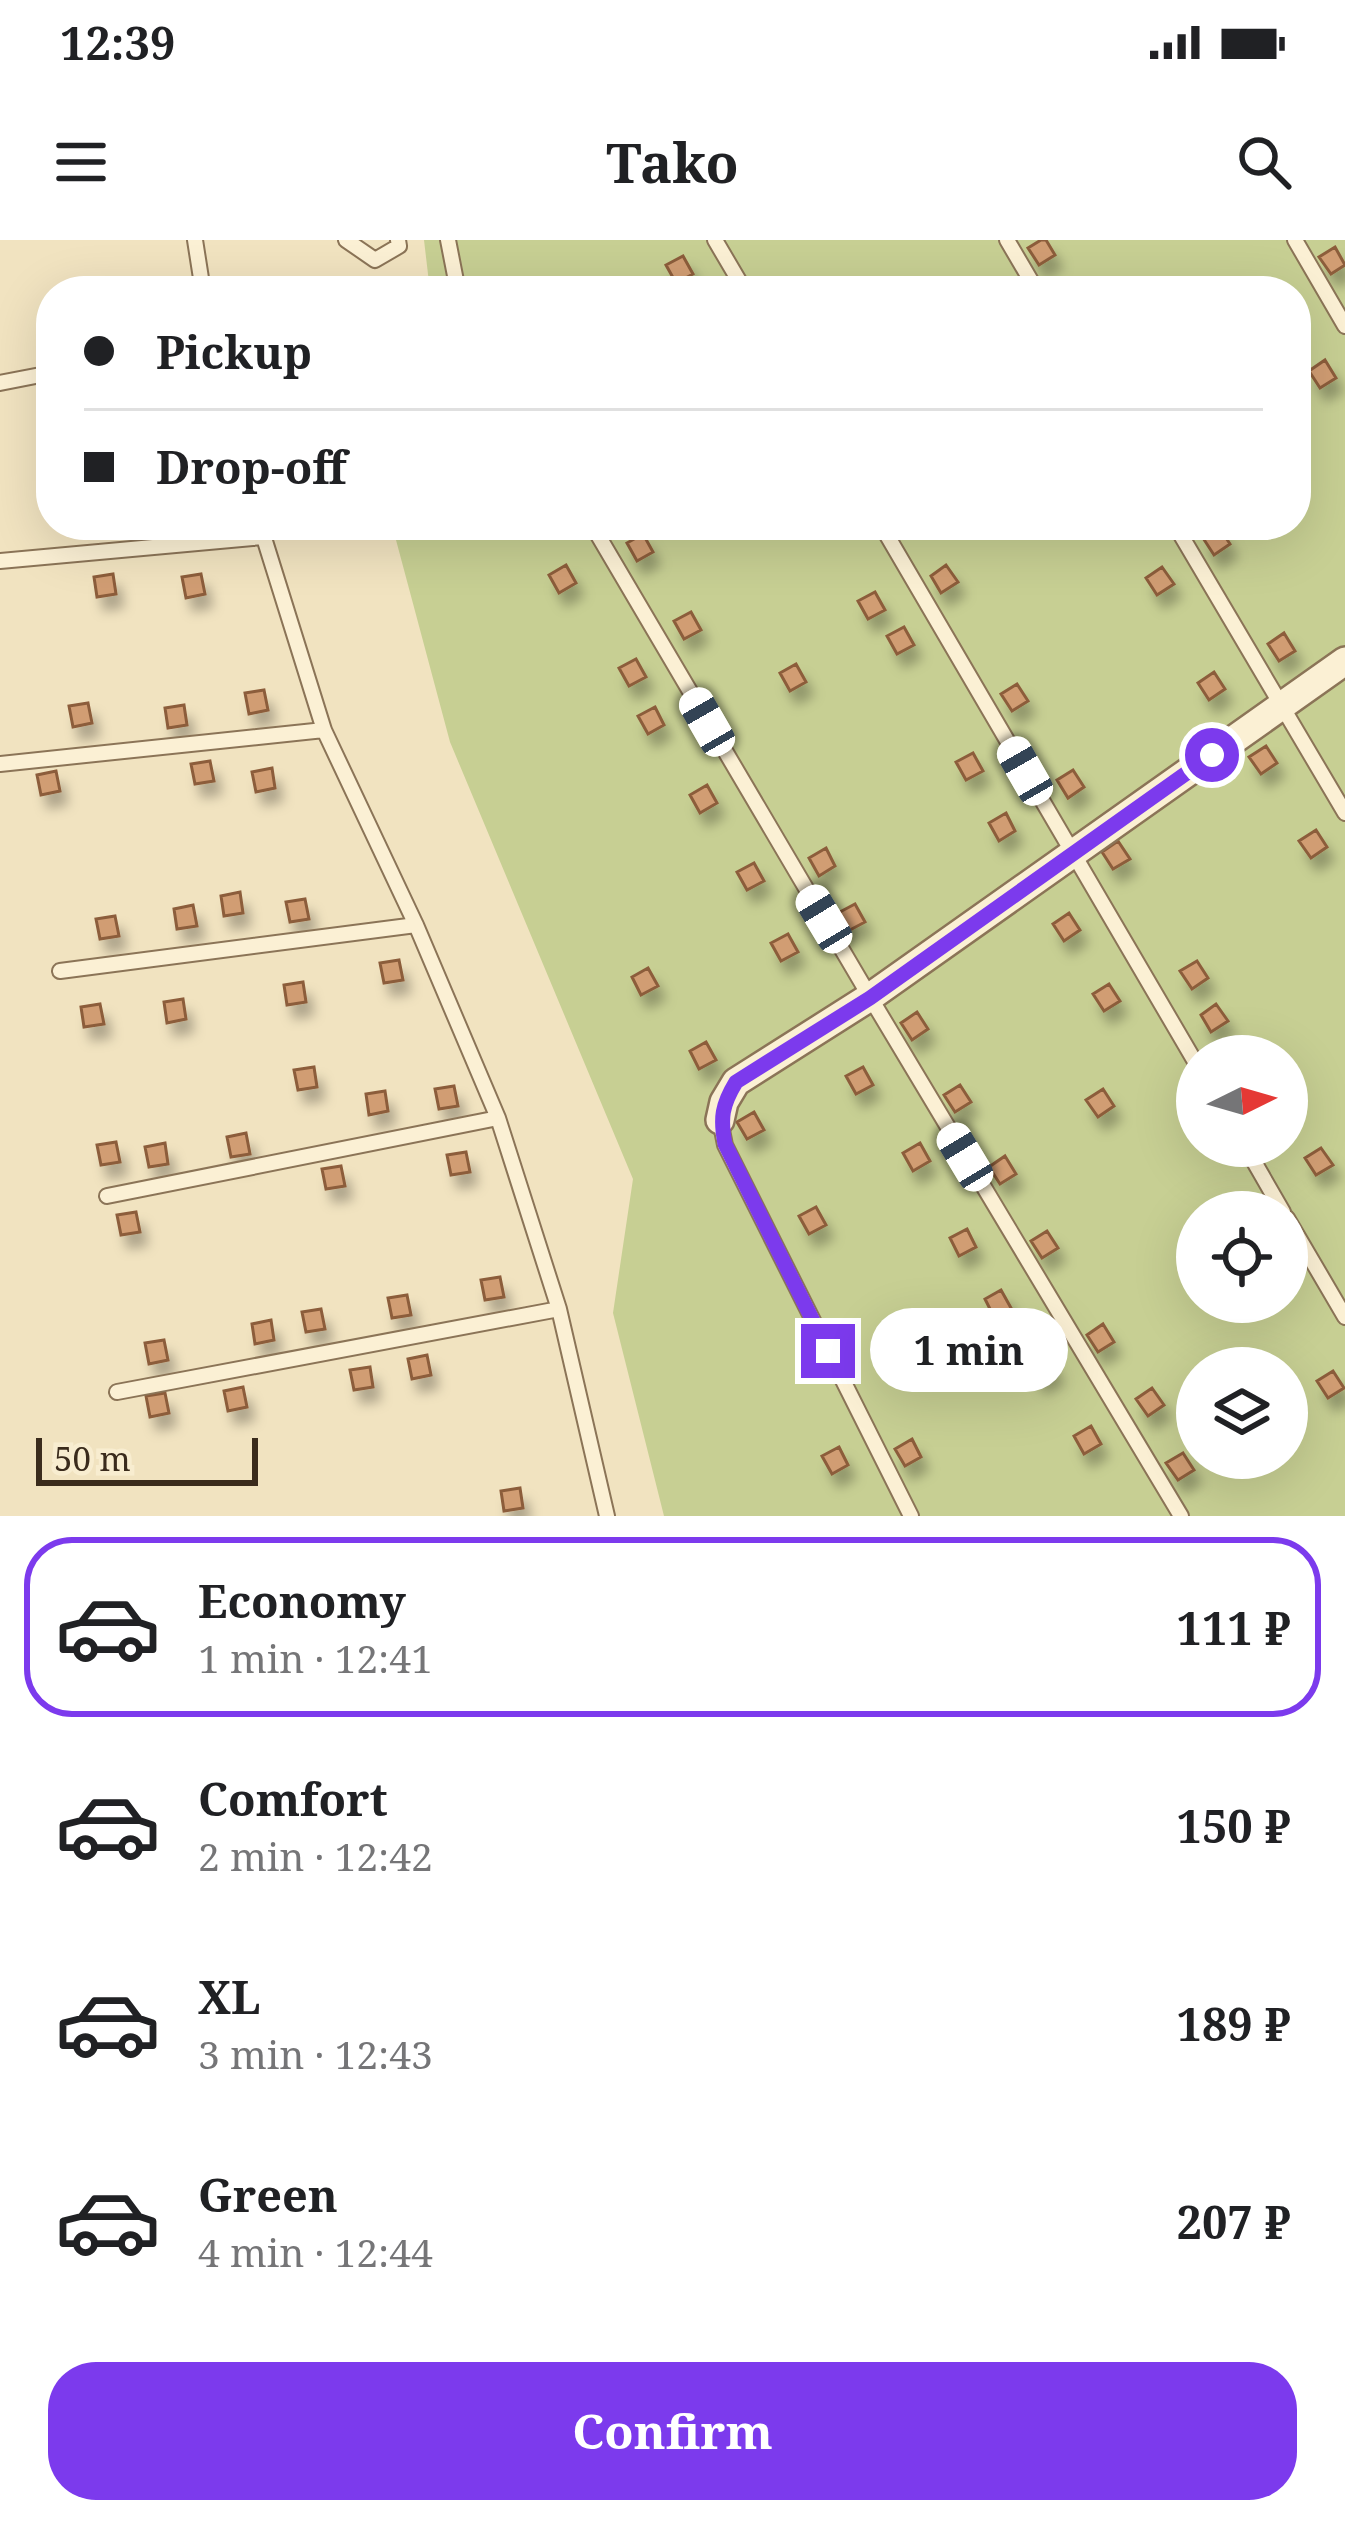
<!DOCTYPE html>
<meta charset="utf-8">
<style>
body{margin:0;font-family:"Noto Serif",serif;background:#f2f2f2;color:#202124;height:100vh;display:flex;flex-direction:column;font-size:45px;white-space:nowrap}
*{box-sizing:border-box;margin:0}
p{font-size:39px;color:#757577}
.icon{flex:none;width:66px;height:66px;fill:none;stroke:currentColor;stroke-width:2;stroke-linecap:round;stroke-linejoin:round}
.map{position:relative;height:1276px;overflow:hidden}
.panel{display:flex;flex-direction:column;background:#fff;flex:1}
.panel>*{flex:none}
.top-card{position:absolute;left:36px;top:36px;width:1275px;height:264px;border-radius:48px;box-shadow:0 12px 48px #0002;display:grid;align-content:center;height:264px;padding:0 48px;background:#fff}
.needle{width:78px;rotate:85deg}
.tools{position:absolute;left:1176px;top:795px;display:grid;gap:24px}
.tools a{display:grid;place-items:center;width:132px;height:132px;border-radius:50%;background:#fff;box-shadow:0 12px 48px #0002;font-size:60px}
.scale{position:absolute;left:36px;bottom:30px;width:222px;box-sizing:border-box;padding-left:12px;border:6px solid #3a2b1c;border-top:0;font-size:33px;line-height:42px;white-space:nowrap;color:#3a2b1c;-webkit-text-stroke:9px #f8edd0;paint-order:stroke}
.end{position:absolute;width:54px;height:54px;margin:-27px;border:15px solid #7c3aed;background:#fff;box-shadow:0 0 0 6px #fff}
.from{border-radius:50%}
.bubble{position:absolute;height:84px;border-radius:42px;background:#fff;box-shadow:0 12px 48px #0002;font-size:39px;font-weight:700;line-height:84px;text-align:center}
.car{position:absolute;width:36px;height:72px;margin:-36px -18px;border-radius:15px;box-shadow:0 0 9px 3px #0007;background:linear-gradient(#fff 24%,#345 0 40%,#fff 0 76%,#345 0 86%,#fff 0)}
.top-card b{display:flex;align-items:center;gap:42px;height:114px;font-size:45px}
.top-card b+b{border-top:3px solid #e0e0e0}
.top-card i{width:30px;height:30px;background:#202124}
ul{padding:21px 0 0;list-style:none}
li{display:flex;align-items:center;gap:36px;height:180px;margin:0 24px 18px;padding:0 24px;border:6px solid transparent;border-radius:48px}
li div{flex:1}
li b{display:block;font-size:45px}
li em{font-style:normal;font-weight:700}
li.on{border-color:#7c3aed}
li>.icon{width:108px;height:108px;stroke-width:1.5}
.primary-button{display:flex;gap:24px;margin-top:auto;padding:24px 48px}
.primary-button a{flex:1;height:138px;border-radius:48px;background:#7c3aed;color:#fff;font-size:48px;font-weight:700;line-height:138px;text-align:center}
.status{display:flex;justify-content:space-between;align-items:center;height:84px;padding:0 60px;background:#fff;direction:ltr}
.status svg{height:33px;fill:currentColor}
header{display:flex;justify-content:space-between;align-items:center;height:156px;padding:0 48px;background:#fff;font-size:54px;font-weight:700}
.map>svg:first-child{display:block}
.green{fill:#c7cf93;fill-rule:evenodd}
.building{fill:#d19d73;stroke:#8c5d3b;stroke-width:3;filter:url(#shadow)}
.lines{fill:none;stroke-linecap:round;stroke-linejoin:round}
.service-casing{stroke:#8b7457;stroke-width:18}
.minor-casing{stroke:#8b7457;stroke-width:32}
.service{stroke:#fbf0d4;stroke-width:14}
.minor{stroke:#fbf0d4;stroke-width:27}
.route{stroke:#7c3aed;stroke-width:15}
</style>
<div class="status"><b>12:39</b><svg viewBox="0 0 49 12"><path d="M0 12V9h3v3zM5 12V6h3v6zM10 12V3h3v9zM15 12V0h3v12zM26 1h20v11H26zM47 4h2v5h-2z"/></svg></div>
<header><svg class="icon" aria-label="menu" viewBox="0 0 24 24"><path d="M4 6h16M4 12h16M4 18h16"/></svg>Tako<svg class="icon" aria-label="search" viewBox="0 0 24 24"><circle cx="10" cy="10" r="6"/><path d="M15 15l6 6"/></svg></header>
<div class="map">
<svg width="1345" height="1276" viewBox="0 0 1345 1276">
<defs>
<filter id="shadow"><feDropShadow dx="7" dy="13" stdDeviation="6" flood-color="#0004"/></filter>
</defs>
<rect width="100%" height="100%" fill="#f1e3c0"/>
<path class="green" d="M424,0H1345V1276H664L613,1073L633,939L450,502L392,285H1296V51H430ZM1197,816H1287V906H1197ZM1197,972H1287V1062H1197ZM1197,1128H1287V1218H1197Z"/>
<path class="building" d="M1041,0H1046L1055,15L1039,25L1028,8Z
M1335,7L1345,25L1331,34L1319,17Z
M683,16L693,34L676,43L666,25Z
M1325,120L1336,138L1320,148L1309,131Z
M1219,287L1230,304L1214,315L1203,298Z
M643,294L653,312L637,321L627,303Z
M566,325L576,343L559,353L549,335Z
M946,325L958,342L941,353L931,336Z
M1162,327L1174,344L1157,355L1146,338Z
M113,334L116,354L97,357L94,337Z
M201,334L205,354L186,358L182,337Z
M875,352L885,370L868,379L858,361Z
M691,372L701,390L684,399L674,381Z
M904,387L914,405L897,414L887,396Z
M1284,393L1295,411L1279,421L1268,404Z
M636,419L646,437L629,446L619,428Z
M796,424L806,442L790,451L780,433Z
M1214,432L1225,449L1209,460L1198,443Z
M1017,444L1028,461L1012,471L1001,454Z
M264,450L268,470L249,474L245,453Z
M88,463L92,483L73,487L69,466Z
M184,465L187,485L168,488L165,468Z
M655,467L664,485L648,494L638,476Z
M1266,506L1277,523L1261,534L1249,517Z
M973,513L983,531L966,540L956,522Z
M210,521L214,541L195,544L191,524Z
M272,528L275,548L256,552L252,532Z
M1073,530L1084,547L1068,558L1057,540Z
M56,531L60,551L41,555L37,535Z
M707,545L717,563L700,573L690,555Z
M1006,573L1015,591L999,601L989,583Z
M1316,590L1327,607L1311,618L1299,601Z
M1118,601L1130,619L1113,629L1102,612Z
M826,608L835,626L819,636L809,618Z
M754,623L764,641L747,650L737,632Z
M240,652L243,673L224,676L221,656Z
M305,659L309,679L290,682L286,662Z
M855,664L865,682L848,691L838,673Z
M193,665L197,686L177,689L174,669Z
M1069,673L1080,690L1064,701L1053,684Z
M115,676L119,696L100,699L96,679Z
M788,694L798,712L781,721L771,703Z
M399,720L403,740L384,743L380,723Z
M1197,721L1208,738L1192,749L1180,731Z
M648,728L658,746L641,755L632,737Z
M303,742L306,762L287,765L284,745Z
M1109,744L1120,761L1104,771L1093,754Z
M183,759L186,779L167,783L164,762Z
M100,764L104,784L84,787L81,767Z
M1216,764L1228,781L1211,792L1201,775Z
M917,772L928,789L912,800L901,783Z
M706,802L716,820L699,829L690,811Z
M314,827L317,847L298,850L294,830Z
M863,827L873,845L856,854L846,836Z
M960,845L971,862L955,872L944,855Z
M454,846L458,866L439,869L435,849Z
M1103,849L1114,866L1098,877L1086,860Z
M385,851L388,871L369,875L366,854Z
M754,872L764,890L747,899L737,882Z
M246,893L250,914L231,917L227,897Z
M116,902L120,922L101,925L97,905Z
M165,903L168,924L149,927L145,907Z
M920,903L930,921L913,931L903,913Z
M1321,908L1333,925L1316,935L1305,918Z
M466,912L470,932L451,935L447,915Z
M1005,916L1016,934L1000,944L989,927Z
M341,926L345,946L326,949L322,929Z
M816,967L826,985L809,994L799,976Z
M136,972L140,992L121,995L117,975Z
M967,989L976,1007L959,1016L950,998Z
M1047,991L1058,1008L1042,1018L1031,1001Z
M500,1037L504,1057L485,1060L481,1040Z
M1001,1050L1011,1068L994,1077L985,1059Z
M407,1055L411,1075L392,1078L388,1058Z
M321,1069L325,1089L306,1092L302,1072Z
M271,1080L274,1100L255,1104L252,1084Z
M1103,1084L1114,1102L1098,1112L1087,1095Z
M164,1100L168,1120L149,1124L145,1103Z
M1046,1113L1056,1131L1039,1140L1029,1122Z
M427,1115L431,1135L412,1139L408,1119Z
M370,1127L373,1147L354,1150L350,1130Z
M1333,1131L1344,1148L1328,1158L1317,1141Z
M243,1147L247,1167L228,1171L224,1151Z
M1152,1148L1164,1165L1148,1176L1136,1159Z
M165,1153L169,1173L150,1177L146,1156Z
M1091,1186L1101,1204L1084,1214L1074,1196Z
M912,1199L921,1217L905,1226L895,1209Z
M839,1207L848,1225L832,1234L822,1216Z
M1183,1213L1194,1230L1178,1240L1166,1223Z
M520,1248L523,1268L504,1271L501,1251Z"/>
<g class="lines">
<defs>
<path id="service" d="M195,0L203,51
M346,0L375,20L399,6L398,0
M448,0L458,51
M715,0L745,51
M1007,0L1037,51
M1295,0L1345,86
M0,143L51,133
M260,285L324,490L416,685L498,878L559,1069L607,1276
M592,285L870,757L1181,1276
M881,285L1197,825
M1175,285L1345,573
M0,321L263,297
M0,524L324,490
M60,731L416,685
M720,880L725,905L911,1276
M1245,906L1283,972
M107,956L498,878
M1287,978L1345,1077
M117,1152L559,1069"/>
<path id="minor" d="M720,880L724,862L736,842L870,757L1345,421"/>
</defs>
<use href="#service" class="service-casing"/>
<use href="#minor" class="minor-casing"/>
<use href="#service" class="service"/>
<use href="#minor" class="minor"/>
</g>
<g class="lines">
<path class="route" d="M828,1111L725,904C720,878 722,865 736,842L870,758L1212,515"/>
</g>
</svg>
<div class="tools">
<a><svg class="needle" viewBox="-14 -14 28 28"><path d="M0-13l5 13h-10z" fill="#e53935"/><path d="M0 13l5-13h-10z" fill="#757577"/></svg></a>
<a><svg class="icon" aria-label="locate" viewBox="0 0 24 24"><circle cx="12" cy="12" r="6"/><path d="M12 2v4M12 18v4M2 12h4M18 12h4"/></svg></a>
<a><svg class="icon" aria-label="layers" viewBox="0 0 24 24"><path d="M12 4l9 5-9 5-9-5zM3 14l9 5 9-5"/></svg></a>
</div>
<div class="scale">50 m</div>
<i class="end from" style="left:1212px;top:515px"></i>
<i class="end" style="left:828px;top:1111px"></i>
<div class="bubble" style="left:870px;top:1068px;width:198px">1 min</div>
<i class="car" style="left:707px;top:482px;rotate:330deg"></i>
<i class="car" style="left:1025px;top:531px;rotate:330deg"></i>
<i class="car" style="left:824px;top:679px;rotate:329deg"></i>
<i class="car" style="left:965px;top:917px;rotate:329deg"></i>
<div class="top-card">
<b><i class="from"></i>Pickup</b>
<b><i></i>Drop-off</b>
</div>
</div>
<section class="panel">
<ul>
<li class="on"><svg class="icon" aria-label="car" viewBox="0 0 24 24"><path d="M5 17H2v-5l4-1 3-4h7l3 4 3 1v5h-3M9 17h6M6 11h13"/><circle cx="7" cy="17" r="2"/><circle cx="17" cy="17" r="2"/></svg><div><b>Economy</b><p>1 min · 12:41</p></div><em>111 ₽</em></li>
<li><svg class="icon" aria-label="car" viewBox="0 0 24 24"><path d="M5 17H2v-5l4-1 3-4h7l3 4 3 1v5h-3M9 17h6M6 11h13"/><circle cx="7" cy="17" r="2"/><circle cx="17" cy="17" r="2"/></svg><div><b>Comfort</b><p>2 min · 12:42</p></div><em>150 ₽</em></li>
<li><svg class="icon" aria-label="car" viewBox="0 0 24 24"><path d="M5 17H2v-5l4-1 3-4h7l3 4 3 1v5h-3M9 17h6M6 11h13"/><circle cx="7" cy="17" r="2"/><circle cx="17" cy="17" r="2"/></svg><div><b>XL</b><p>3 min · 12:43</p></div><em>189 ₽</em></li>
<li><svg class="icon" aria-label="car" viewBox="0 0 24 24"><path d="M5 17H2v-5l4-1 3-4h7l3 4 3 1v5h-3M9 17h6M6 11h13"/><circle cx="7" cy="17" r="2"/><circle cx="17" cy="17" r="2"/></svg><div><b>Green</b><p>4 min · 12:44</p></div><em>207 ₽</em></li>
</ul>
<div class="primary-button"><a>Confirm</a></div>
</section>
